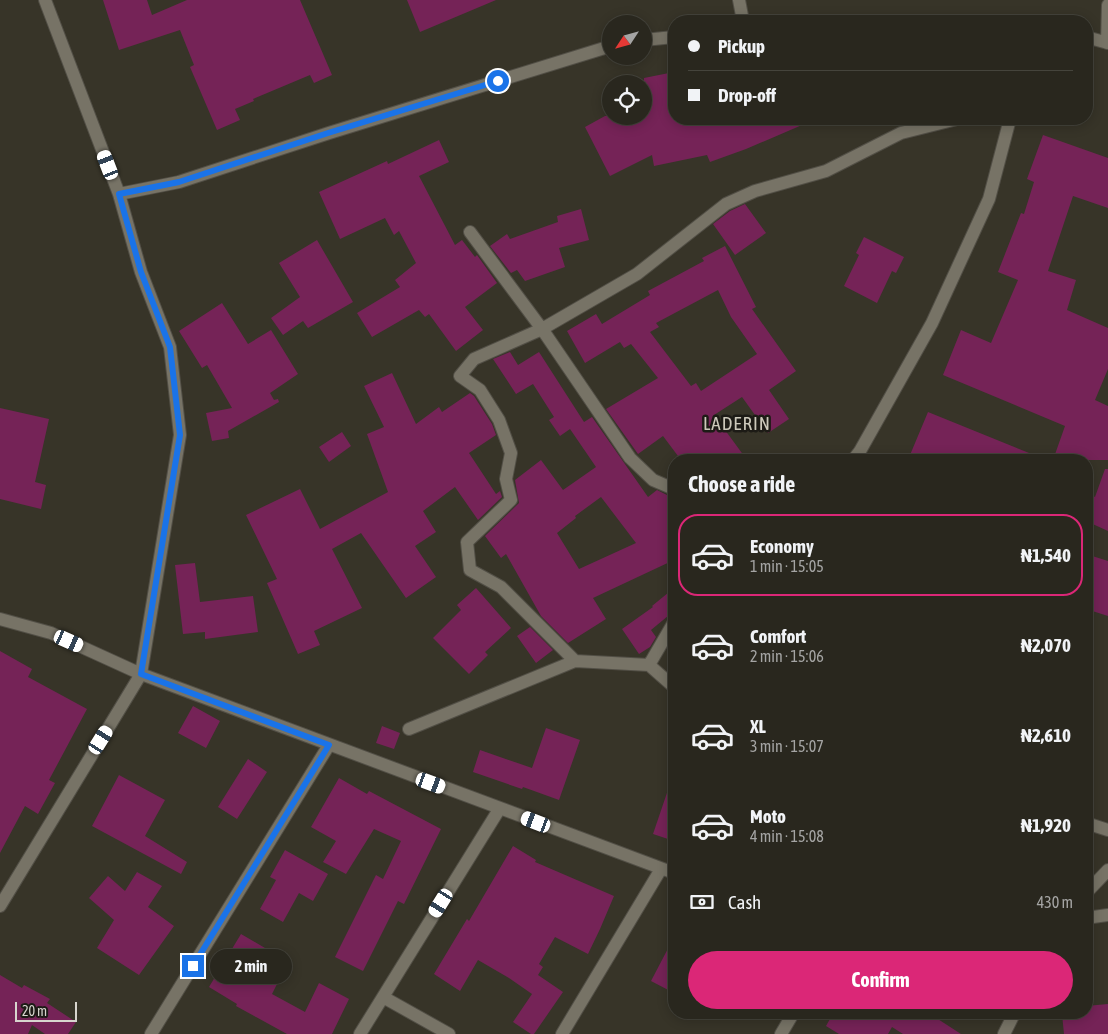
<!DOCTYPE html>
<meta charset="utf-8">
<style>
body{margin:0;font-family:"Asap Condensed",sans-serif;background:#35332b;color:#f1f3f6;height:100vh;display:flex;flex-direction:column;font-size:19px;white-space:nowrap}
*{box-sizing:border-box;margin:0}
p{font-size:16px;color:#a5a5a4}
.icon{flex:none;width:28px;height:28px;fill:none;stroke:currentColor;stroke-width:2;stroke-linecap:round;stroke-linejoin:round}
.map{position:relative;flex:1;overflow:hidden}
.drawer{position:absolute;left:668px;top:454px;width:425px;height:565px;display:flex;flex-direction:column;background:#29271e;border-radius:20px;box-shadow:0 2px 12px #0003,0 0 0 1px #45443c}
.drawer>*{flex:none}
.top-card{position:absolute;left:668px;top:15px;width:425px;height:110px;border-radius:20px;box-shadow:0 2px 12px #0003,0 0 0 1px #45443c;display:grid;align-content:center;height:110px;padding:0 20px;background:#29271e}
.needle{width:32px;rotate:234deg}
.tools{position:absolute;left:602px;top:15px;display:grid;gap:10px}
.tools a{display:grid;place-items:center;width:50px;height:50px;border-radius:50%;background:#29271e;box-shadow:0 2px 12px #0003,0 0 0 1px #45443c;font-size:25px}
.scale{position:absolute;left:15px;bottom:12px;width:62px;box-sizing:border-box;padding-left:5px;border:2px solid #d7d5ce;border-top:0;font-size:14px;line-height:18px;white-space:nowrap;color:#d7d5ce;-webkit-text-stroke:4px #1d1b16;paint-order:stroke}
.end{position:absolute;width:22px;height:22px;margin:-11px;border:6px solid #1a73e8;background:#fff;box-shadow:0 0 0 2px #fff}
.from{border-radius:50%}
.bubble{position:absolute;height:35px;border-radius:18px;background:#29271e;box-shadow:0 2px 12px #0003,0 0 0 1px #45443c;font-size:16px;font-weight:700;line-height:35px;text-align:center}
.car{position:absolute;width:15px;height:30px;margin:-15px -8px;border-radius:6px;box-shadow:0 0 4px 1px #0007;background:linear-gradient(#fff 24%,#345 0 40%,#fff 0 76%,#345 0 86%,#fff 0)}
.top-card b{display:flex;align-items:center;gap:18px;height:48px;font-size:19px}
.top-card b+b{border-top:1px solid #45443c}
.top-card i{width:12px;height:12px;background:#f1f3f6}
ul{padding:0;list-style:none}
li{display:flex;align-items:center;gap:15px;height:82px;margin:0 10px 8px;padding:0 10px;border:2px solid transparent;border-radius:20px}
li div{flex:1}
li b{display:block;font-size:19px}
li em{font-style:normal;font-weight:700}
li.on{border-color:#db2777}
li>.icon{width:45px;height:45px;stroke-width:1.5}
h2{padding:0 20px;font-size:22px;line-height:60px}
.pay{display:flex;align-items:center;gap:12px;height:55px;padding:0 20px;font-size:19px}
.pay p{margin-inline-start:auto}
.primary-button{display:flex;gap:10px;margin-top:auto;padding:10px 20px}
.primary-button a{flex:1;height:58px;border-radius:30px;background:#db2777;color:#fff;font-size:20px;font-weight:700;line-height:58px;text-align:center}
.map>svg:first-child{display:block}
.building{fill:#752357;fill-rule:evenodd}
.lines{fill:none;stroke-linecap:round;stroke-linejoin:round}
.minor-casing{stroke:#524f46;stroke-width:14}
.tertiary-casing{stroke:#524f46;stroke-width:14}
.minor{stroke:#777366;stroke-width:12}
.tertiary{stroke:#777366;stroke-width:12}
.route{stroke:#1a73e8;stroke-width:6}
.labels{text-anchor:middle;stroke-width:5;stroke-linejoin:round;paint-order:stroke}
.quarter-label{font-size:19px;letter-spacing:1px;fill:#cdc9bb;stroke:#1d1b16}
</style>
<div class="map">
<svg width="1108" height="1034" viewBox="0 0 1108 1034">
<rect width="100%" height="100%" fill="#373428"/>
<path class="building" d="M103,0H147L152,15L187,0H300L332,75L314,83L310,75L253,99L254,101L235,109L240,120L217,130L190,67L194,65L180,30L119,50Z
M407,0H496L420,32Z
M674,72V119H816L746,149L710,162L707,155L654,166L652,155L610,176L585,127L605,116H644V78Z
M1043,135L1108,158V208L1073,196L1048,271L1076,280L1067,310L1108,328V369L1095,400L1108,406V460H1053L1065,426L943,375L961,330L991,343L1018,280L998,272L1021,213L1024,214L1034,182L1027,179Z
M439,140L449,162L419,176L455,245L462,240L475,257L477,255L497,283L465,307L483,330L456,351L429,314L425,317L419,310L372,337L357,313L400,287L395,280L416,263L399,231L394,235L385,218L340,239L319,192L387,161L388,164Z
M745,204L766,233L735,255L713,224L730,211Z
M581,209L589,240L559,248L565,267L525,281L517,270L511,273L490,246L507,234L510,239L558,222L557,216Z
M864,237L904,257L896,273L892,271L877,303L844,286L859,255L856,253Z
M317,240L353,302L308,328L303,321L283,335L271,318L300,297L279,263Z
M725,246L756,307L752,309L796,371L769,390L789,419L768,433L742,397L714,415L747,460H681L663,436L638,454L606,409L658,378L631,344L624,348L620,342L585,363L567,331L596,314L602,324L650,295L648,291L704,261L702,258ZM718,290L731,317L757,354L701,391L696,383L691,386L650,332L659,327L656,323Z
M222,303L248,344L271,330L298,374L270,393L274,400L278,399L279,402L228,431L229,438L212,441L206,413L232,408L207,365L202,368L179,331Z
M510,352L518,365L539,352L584,422L592,417L648,497L657,490L671,497L674,500V560L593,598L606,619L568,643L541,616L506,554L501,558L485,536L519,503L515,480L541,460L563,490L596,467L570,429L560,436L549,420L554,417L533,384L516,394L493,359ZM601,497L636,543L579,569L557,533L576,518L575,516Z
M392,373L416,424L439,407L442,412L470,393L474,396L492,424L496,435L469,453L496,494L500,491L502,497L478,520L455,487L423,511L436,532L415,546L436,577L406,598L361,533L332,549L362,608L314,631L320,645L298,654L267,583L277,579L246,515L300,489L320,529L388,492L367,434L384,427L364,386Z
M0,408L49,419L35,482L46,485L41,509L0,499Z
M928,412L1044,459V460H921L910,455Z
M342,432L351,446L329,462L319,447Z
M1105,469H1108V531L1086,521V510L1093,496L1095,497Z
M1086,554L1108,561V616L1086,609Z
M195,563L200,602L253,596L258,632L205,639V632L183,634L175,565Z
M476,588L511,628L485,652L488,655L469,674L433,638L461,610L457,605Z
M674,588V611L651,630L656,637L650,647L639,654L622,629L653,607L652,606Z
M530,627L553,650L536,663L517,636Z
M0,651L32,669L28,677L87,709L49,780L55,783L38,814L25,806L0,853Z
M193,706L220,721L206,748L178,733Z
M382,726L400,733L394,749L376,743Z
M546,728L580,740L559,800L523,787L522,789L473,772L480,750L532,768Z
M248,759L267,772L237,819L218,807Z
M119,775L165,800L145,836L187,862L181,874L92,826Z
M339,778L367,794L369,791L441,829L404,904L398,901L363,971L335,957L376,875L383,879L401,841L374,829L346,874L323,862L336,841L311,827Z
M671,781L674,782V841L653,834Z
M513,846L536,860L535,862L614,896L600,929L588,954L555,937L539,964L543,967L538,975L563,992L534,1034H531L513,1022L532,994L509,978L478,960L460,991L434,974L467,919L469,921Z
M285,850L328,874L313,901L299,893L283,922L260,909L276,880L270,877Z
M137,872L162,886L148,907L174,926L139,975L97,948L114,920L89,898L108,876L125,891Z
M241,934L265,948L262,954L286,966L272,994L305,1012L319,983L349,999L332,1034H287L236,1006L237,1004L209,987Z
M674,937V993L651,981Z
M0,975L22,988L24,985L50,999L47,1003L76,1022L68,1034H45L32,1025L28,1034H0Z
M1108,1004V1034H1064L1062,1014L1086,1012V1006Z
M834,1012H927L961,1034H903L892,1027L888,1034H839L826,1026Z"/>
<g class="lines">
<defs>
<path id="minor" d="M45,0L119,194L179,182L329,133L611,46
M739,0L743,21
M1086,37L1108,43
M644,40L674,37
M1107,43L1108,5
M470,232L542,329L630,458L653,480L674,489
M853,460L860,451L932,323L989,199L1010,119
M0,619L51,633L141,674L674,873
M575,661L501,587L470,570L467,542L511,500L506,479L511,453L499,420L480,390L460,376L474,359L542,329L637,274L726,204L755,191L826,171L901,133L957,119
M649,665L674,622
M409,729L575,661L649,665L674,687
M1086,823L1108,830
M0,906L141,674L180,435L170,347L141,272L119,194
M1086,918L1108,915
M383,997L449,1034
M151,1034L329,745
M360,1034L500,808
M562,1034L661,869
M781,1034L794,1012"/>
<path id="tertiary" d="M1086,893L1108,870
M1004,1034L1015,1012"/>
</defs>
<use href="#minor" class="minor-casing"/>
<use href="#tertiary" class="tertiary-casing"/>
<use href="#minor" class="minor"/>
<use href="#tertiary" class="tertiary"/>
</g>
<g class="lines">
<path class="route" d="M193,966L329,745L141,674L180,435L170,347L141,272L119,194L179,182L328,133L498,81"/>
</g>
<g class="labels">
<g class="quarter-label">
<text x="737" y="430">LADERIN</text>
</g>
</g>
</svg>
<div class="tools">
<a><svg class="needle" viewBox="-14 -14 28 28"><path d="M0-13l5 13h-10z" fill="#e53935"/><path d="M0 13l5-13h-10z" fill="#a5a5a4"/></svg></a>
<a><svg class="icon" aria-label="locate" viewBox="0 0 24 24"><circle cx="12" cy="12" r="6"/><path d="M12 2v4M12 18v4M2 12h4M18 12h4"/></svg></a>
</div>
<div class="scale">20 m</div>
<i class="end from" style="left:498px;top:81px"></i>
<i class="end" style="left:193px;top:966px"></i>
<div class="bubble" style="left:210px;top:949px;width:82px">2 min</div>
<i class="car" style="left:108px;top:165px;rotate:339deg"></i>
<i class="car" style="left:69px;top:641px;rotate:114deg"></i>
<i class="car" style="left:101px;top:740px;rotate:32deg"></i>
<i class="car" style="left:431px;top:783px;rotate:110deg"></i>
<i class="car" style="left:536px;top:822px;rotate:291deg"></i>
<i class="car" style="left:441px;top:903px;rotate:212deg"></i>
<div class="top-card">
<b><i class="from"></i>Pickup</b>
<b><i></i>Drop-off</b>
</div>
<section class="drawer">
<h2>Choose a ride</h2>
<ul>
<li class="on"><svg class="icon" aria-label="car" viewBox="0 0 24 24"><path d="M5 17H2v-5l4-1 3-4h7l3 4 3 1v5h-3M9 17h6M6 11h13"/><circle cx="7" cy="17" r="2"/><circle cx="17" cy="17" r="2"/></svg><div><b>Economy</b><p>1 min · 15:05</p></div><em>₦1,540</em></li>
<li><svg class="icon" aria-label="car" viewBox="0 0 24 24"><path d="M5 17H2v-5l4-1 3-4h7l3 4 3 1v5h-3M9 17h6M6 11h13"/><circle cx="7" cy="17" r="2"/><circle cx="17" cy="17" r="2"/></svg><div><b>Comfort</b><p>2 min · 15:06</p></div><em>₦2,070</em></li>
<li><svg class="icon" aria-label="car" viewBox="0 0 24 24"><path d="M5 17H2v-5l4-1 3-4h7l3 4 3 1v5h-3M9 17h6M6 11h13"/><circle cx="7" cy="17" r="2"/><circle cx="17" cy="17" r="2"/></svg><div><b>XL</b><p>3 min · 15:07</p></div><em>₦2,610</em></li>
<li><svg class="icon" aria-label="car" viewBox="0 0 24 24"><path d="M5 17H2v-5l4-1 3-4h7l3 4 3 1v5h-3M9 17h6M6 11h13"/><circle cx="7" cy="17" r="2"/><circle cx="17" cy="17" r="2"/></svg><div><b>Moto</b><p>4 min · 15:08</p></div><em>₦1,920</em></li>
</ul>
<div class="pay"><svg class="icon" aria-label="cash" viewBox="0 0 24 24"><path d="M3 7h18v10H3z"/><circle cx="12" cy="12" r="2"/></svg>Cash<p>430 m</p></div>
<div class="primary-button"><a>Confirm</a></div>
</section>
</div>
